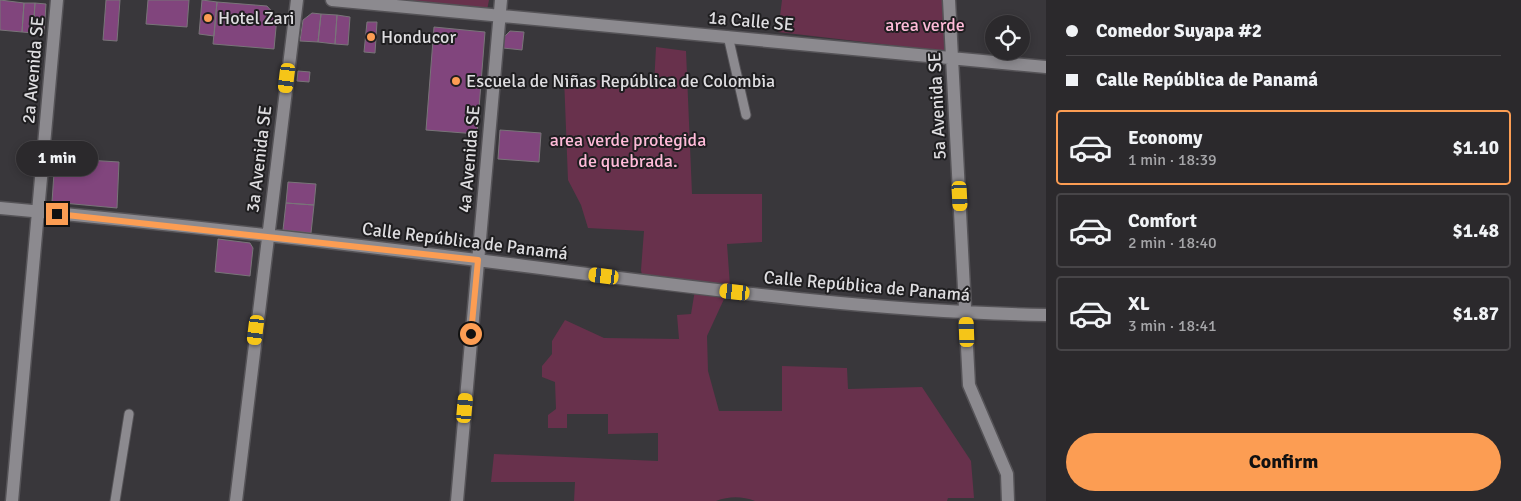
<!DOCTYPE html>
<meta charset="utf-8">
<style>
body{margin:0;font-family:Signika,sans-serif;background:#373538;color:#f1f3f6;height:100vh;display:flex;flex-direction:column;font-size:19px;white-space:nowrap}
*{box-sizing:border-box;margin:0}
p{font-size:16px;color:#a6a6a9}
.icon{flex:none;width:28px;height:28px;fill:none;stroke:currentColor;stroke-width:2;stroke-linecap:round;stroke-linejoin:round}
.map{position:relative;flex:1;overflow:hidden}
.sheet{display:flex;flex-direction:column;background:#2b292c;width:475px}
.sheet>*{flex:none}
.hud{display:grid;align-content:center;height:110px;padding:0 20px;background:#2b292c}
.buttons{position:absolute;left:985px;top:15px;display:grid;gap:10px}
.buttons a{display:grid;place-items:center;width:45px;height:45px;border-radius:50%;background:#2b292c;box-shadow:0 2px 8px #0003,0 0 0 1px #474548;font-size:25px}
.end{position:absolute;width:22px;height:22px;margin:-11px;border:6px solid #fc9d53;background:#111;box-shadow:0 0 0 2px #111}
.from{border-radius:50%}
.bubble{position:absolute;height:35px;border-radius:18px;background:#2b292c;box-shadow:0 2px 8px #0003,0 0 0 1px #474548;font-size:16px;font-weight:800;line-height:35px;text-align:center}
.car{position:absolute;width:15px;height:30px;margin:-15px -8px;border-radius:6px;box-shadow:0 0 4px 1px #0007;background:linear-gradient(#f5c518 24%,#345 0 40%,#f5c518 0 76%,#345 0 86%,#f5c518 0)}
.hud b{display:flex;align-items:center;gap:18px;height:48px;font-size:19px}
.hud b+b{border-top:1px solid #474548}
.hud i{width:12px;height:12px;background:#f1f3f6}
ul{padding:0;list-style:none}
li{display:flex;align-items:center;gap:15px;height:75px;margin:0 10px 8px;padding:0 10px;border:2px solid #474548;border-radius:5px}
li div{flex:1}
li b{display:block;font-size:19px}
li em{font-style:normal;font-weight:800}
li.on{border-color:#fc9d53}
li>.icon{width:45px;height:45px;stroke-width:1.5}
.button{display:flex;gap:10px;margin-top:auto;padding:10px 20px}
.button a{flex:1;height:58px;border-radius:30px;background:#fc9d53;color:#111;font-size:20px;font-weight:800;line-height:58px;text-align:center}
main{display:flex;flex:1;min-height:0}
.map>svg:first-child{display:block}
.green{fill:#68314c}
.building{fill:#81457d;stroke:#797579}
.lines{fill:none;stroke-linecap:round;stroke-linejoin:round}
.lane-casing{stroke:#555357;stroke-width:11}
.street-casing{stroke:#555357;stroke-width:15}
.lane{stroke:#8c8a8f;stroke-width:9}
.street{stroke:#8c8a8f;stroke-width:12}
.route{stroke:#fc9d53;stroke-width:6}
.poi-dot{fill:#fc9d53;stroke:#1f1e20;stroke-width:2}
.labels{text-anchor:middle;stroke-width:4;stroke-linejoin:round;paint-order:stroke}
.poi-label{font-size:18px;fill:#dedde0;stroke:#1f1e20;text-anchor:start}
.street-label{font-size:18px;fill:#dedde0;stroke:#1f1e20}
.park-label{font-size:18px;fill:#ffbbd9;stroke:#1f1e20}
</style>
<main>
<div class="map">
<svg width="1046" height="501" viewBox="0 0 1046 501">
<rect width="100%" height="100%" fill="#39373b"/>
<path class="green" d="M395,0H489L487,10Z
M782,0H950V52L778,32Z
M656,47L686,51L692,194H762V242L727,244L730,286L707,336L708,371L719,411H782V366L847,368L848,389L922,387L971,461L974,498H948L947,501H755C742,496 729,496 716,501H574L575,482H491L494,454L658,461V433L608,434V414H567V428H548V415L556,409L555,382L542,377V366L552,354V341L565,320L604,338L679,339L677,315L691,314L695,290L643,280L641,270L644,231L588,228L581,205L568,180L564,77L654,85Z"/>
<path class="building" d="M0,0L24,3L22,32L0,30Z
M106,0H120L117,41L103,40Z
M148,0H189L187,27L146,24Z
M202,0L217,2L214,36L199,34Z
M217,2L267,6L277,17L274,49L213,44Z
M24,3H35L33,33L22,32Z
M35,3L46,4L44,34L33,33Z
M312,13L321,14L318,42L300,41L303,20Z
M321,14L337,15L335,44L318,42Z
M337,15L350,17L348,45L335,44Z
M367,22H377L375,53L364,52Z
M434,27L485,32L477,134L426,130Z
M510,31L524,32L522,50L503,48L504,37Z
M298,71L310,72L309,82L297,81Z
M500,130L541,133L539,162L498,159Z
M55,158L119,162L117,208L52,202Z
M288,182L316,184L314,205L286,203Z
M286,203L314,205L311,233L283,230Z
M218,239L250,243L253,248L250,276L215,272Z"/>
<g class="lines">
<defs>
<path id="lane" d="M728,36L746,115
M115,501L129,414"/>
<path id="street" d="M332,0L1046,67
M949,0L969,385L1007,474L1008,501
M0,208C175,224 351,244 525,266C698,288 872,312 1046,315
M12,501L57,0
M236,501L297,0
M457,501L501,0"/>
</defs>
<use href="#lane" class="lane-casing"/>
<use href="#street" class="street-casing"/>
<use href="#lane" class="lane"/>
<use href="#street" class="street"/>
</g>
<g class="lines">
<path class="route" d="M57,214L478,260L471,334"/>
</g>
<g class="poi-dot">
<circle cx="208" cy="18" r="5"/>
<circle cx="371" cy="37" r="5"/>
<circle cx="456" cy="81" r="5"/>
</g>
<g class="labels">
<g class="poi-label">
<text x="218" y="24">Hotel Zari</text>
<text x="381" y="43">Honducor</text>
<text x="466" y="87">Escuela de Niñas República de Colombia</text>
</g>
<g class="street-label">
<text transform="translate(751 21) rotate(5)" y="6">1a Calle SE</text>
<text transform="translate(33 70) rotate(-85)" y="6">2a Avenida SE</text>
<text transform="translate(937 106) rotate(-93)" y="6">5a Avenida SE</text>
<text transform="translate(259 159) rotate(-83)" y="6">3a Avenida SE</text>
<text transform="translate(469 159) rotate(-85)" y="6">4a Avenida SE</text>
<text transform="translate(465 241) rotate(7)" y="6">Calle República de Panamá</text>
<text transform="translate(867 286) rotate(5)" y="6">Calle República de Panamá</text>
</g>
<g class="park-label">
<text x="925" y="31">area verde</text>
<text x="628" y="146">area verde protegida<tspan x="628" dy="21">de quebrada.</tspan></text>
</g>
</g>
</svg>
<div class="buttons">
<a><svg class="icon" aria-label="locate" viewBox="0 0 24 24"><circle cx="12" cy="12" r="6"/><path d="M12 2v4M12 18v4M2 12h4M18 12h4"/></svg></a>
</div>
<i class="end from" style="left:471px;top:334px"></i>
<i class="end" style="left:57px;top:214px"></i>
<div class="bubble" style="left:16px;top:141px;width:82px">1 min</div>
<i class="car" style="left:287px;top:78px;rotate:187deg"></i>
<i class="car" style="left:960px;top:196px;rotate:177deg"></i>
<i class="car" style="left:604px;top:276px;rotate:277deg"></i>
<i class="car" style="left:735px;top:292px;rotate:276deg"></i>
<i class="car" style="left:256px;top:330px;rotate:187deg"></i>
<i class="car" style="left:967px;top:332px;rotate:358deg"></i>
<i class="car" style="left:465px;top:408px;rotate:5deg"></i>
</div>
<section class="sheet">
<div class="hud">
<b><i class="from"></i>Comedor Suyapa #2</b>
<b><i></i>Calle República de Panamá</b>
</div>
<ul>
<li class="on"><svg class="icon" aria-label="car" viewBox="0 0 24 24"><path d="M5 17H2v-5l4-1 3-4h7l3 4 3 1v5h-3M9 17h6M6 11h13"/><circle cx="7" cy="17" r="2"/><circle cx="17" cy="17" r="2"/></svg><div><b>Economy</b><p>1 min · 18:39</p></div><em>$1.10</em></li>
<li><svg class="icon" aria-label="car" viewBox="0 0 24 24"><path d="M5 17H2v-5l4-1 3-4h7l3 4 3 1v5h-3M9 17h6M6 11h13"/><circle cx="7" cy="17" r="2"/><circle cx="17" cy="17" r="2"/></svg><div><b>Comfort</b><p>2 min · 18:40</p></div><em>$1.48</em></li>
<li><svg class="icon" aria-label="car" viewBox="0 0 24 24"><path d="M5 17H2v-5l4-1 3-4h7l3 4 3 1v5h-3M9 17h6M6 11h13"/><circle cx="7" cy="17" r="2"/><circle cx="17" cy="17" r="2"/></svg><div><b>XL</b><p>3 min · 18:41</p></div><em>$1.87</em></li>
</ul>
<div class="button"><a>Confirm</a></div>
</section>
</main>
